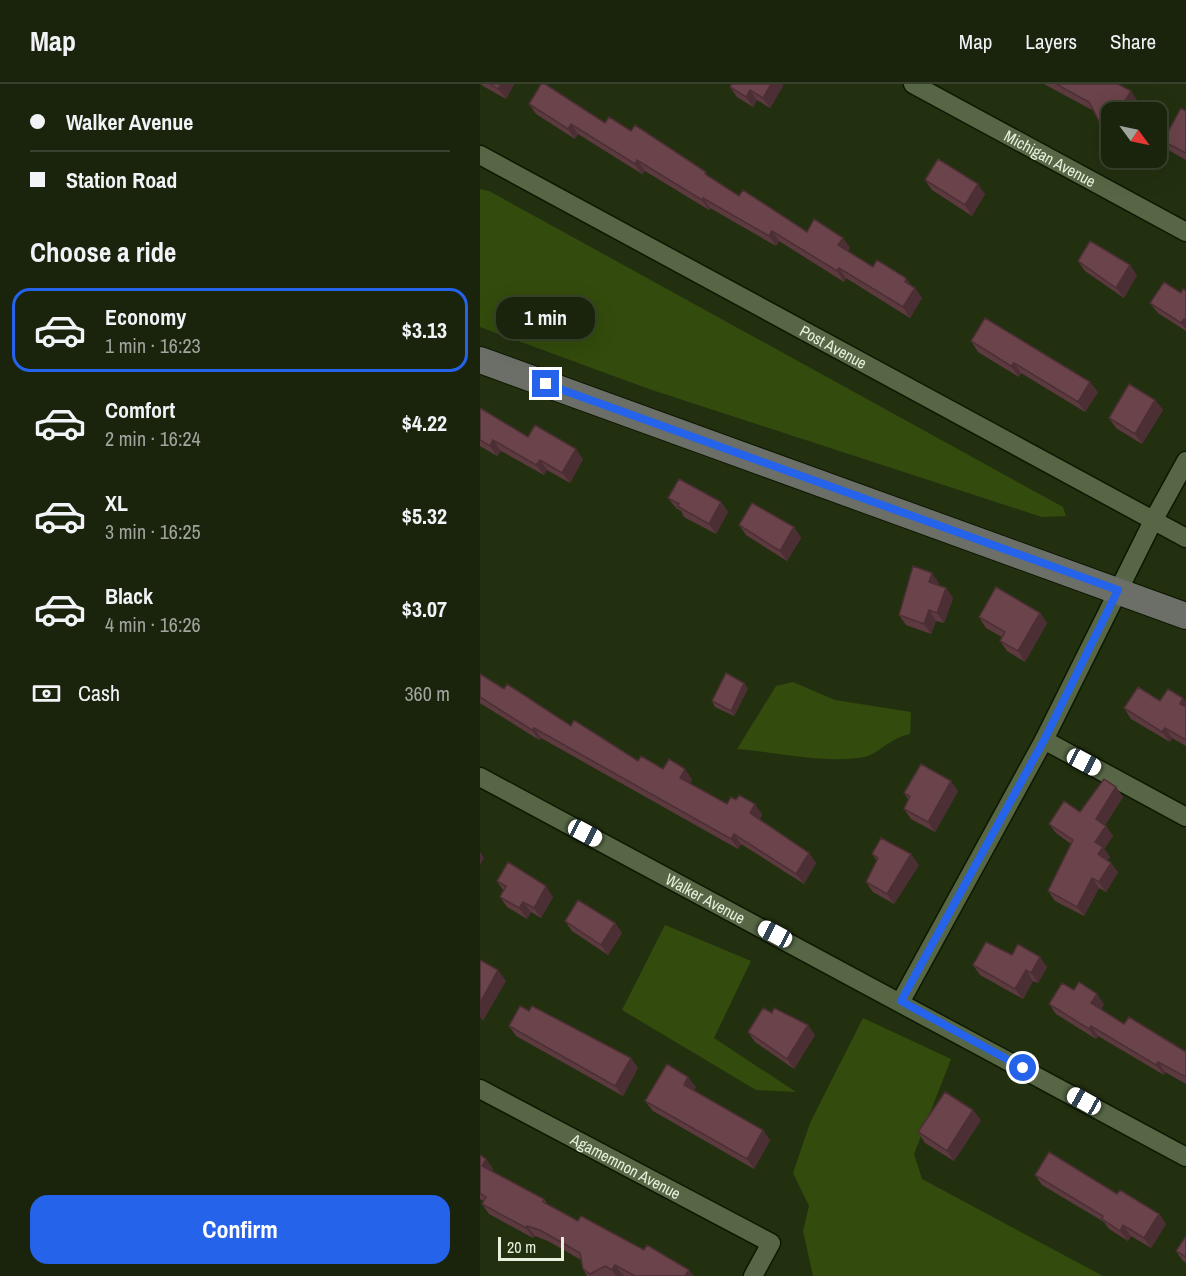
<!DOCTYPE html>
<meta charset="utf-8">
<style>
body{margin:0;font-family:"Archivo Narrow",sans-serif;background:#27301a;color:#f1f3f6;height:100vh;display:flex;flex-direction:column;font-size:22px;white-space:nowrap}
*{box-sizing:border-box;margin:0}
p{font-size:20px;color:#9fa49d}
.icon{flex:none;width:33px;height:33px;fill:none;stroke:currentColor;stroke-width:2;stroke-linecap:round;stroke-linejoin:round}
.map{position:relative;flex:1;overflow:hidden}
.side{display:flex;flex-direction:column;background:#1a240c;width:480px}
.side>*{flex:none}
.top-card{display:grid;align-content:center;height:132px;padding:0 30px;background:#1a240c}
.needle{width:39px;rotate:123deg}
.controls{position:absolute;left:621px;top:18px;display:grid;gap:12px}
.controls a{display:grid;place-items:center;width:66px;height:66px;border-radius:12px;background:#1a240c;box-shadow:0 6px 24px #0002,0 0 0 2px #38412d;font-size:30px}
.scale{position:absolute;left:18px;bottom:15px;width:66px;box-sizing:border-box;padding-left:6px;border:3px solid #e6f0dc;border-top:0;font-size:16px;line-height:21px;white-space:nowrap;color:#e6f0dc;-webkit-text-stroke:4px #223010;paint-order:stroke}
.end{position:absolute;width:27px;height:27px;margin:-14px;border:8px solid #2563eb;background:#fff;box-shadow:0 0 0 3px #fff}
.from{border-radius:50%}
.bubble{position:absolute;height:42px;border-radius:18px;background:#1a240c;box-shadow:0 6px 24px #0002,0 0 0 2px #38412d;font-size:20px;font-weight:800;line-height:42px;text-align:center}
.car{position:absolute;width:18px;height:36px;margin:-18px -9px;border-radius:8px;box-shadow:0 0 4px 2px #0007;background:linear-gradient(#fff 24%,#345 0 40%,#fff 0 76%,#345 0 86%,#fff 0)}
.top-card b{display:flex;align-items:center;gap:21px;height:57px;font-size:22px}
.top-card b+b{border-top:2px solid #38412d}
.top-card i{width:15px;height:15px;background:#f1f3f6}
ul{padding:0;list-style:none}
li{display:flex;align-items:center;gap:18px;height:84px;margin:0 12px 9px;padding:0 18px;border:3px solid transparent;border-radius:18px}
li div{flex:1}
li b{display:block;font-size:22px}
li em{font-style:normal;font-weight:800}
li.active{border-color:#2563eb}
li>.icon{width:54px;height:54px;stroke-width:1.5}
h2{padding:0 30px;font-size:27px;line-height:72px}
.pay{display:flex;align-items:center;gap:15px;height:66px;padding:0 30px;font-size:22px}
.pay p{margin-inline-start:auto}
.cta{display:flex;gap:12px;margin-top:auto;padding:12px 30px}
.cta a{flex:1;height:69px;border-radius:18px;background:#2563eb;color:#fff;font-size:24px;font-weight:800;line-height:69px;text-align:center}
header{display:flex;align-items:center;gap:36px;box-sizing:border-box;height:84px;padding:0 30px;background:#1a240c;border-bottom:2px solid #38412d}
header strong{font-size:28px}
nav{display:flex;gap:33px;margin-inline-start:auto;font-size:21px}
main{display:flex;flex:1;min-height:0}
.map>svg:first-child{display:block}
.green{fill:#334b0c}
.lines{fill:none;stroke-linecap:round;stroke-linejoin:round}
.street-casing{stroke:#0c1800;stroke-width:21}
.secondary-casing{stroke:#0c1800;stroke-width:28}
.street{stroke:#576745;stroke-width:18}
.secondary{stroke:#6c6e68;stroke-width:26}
.wall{fill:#5c3a40}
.shaded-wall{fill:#4b2f34}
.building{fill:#6b434a;stroke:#4b2f34;stroke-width:1.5}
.route{stroke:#2563eb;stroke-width:8}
.labels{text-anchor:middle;stroke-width:4.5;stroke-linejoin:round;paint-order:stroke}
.street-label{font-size:16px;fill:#e6f0dc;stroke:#223010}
</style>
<header>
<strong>Map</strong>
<nav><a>Map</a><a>Layers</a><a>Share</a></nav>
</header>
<main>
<section class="side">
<div class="top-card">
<b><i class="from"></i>Walker Avenue</b>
<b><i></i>Station Road</b>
</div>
<h2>Choose a ride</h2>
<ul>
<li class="active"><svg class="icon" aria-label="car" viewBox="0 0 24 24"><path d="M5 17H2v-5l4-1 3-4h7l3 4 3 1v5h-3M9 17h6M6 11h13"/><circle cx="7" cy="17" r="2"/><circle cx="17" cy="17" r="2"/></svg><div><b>Economy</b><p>1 min · 16:23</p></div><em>$3.13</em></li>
<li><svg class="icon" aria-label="car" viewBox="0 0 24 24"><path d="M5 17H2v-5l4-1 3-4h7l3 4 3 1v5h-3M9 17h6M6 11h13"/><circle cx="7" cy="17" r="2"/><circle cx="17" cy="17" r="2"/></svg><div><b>Comfort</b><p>2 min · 16:24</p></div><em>$4.22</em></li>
<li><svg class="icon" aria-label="car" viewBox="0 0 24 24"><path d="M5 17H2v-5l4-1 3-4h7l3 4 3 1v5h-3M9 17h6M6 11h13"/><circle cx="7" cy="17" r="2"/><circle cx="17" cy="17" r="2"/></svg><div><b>XL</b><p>3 min · 16:25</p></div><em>$5.32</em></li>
<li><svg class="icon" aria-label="car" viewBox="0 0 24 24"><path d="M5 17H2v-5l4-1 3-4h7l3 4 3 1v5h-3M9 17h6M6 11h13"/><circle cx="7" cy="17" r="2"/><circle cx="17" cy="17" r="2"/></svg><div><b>Black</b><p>4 min · 16:26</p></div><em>$3.07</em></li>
</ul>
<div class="pay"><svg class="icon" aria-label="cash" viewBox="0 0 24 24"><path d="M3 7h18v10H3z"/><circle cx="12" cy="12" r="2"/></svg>Cash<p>360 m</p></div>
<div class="cta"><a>Confirm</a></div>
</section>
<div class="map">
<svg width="706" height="1192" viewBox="0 0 706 1192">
<rect width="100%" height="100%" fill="#223010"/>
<path class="green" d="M0,105L9,107L583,423L586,432L562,433L169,305L0,243Z
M313,598L355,616L431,628L430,650C410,654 397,671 384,673C347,680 295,668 257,665L296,602Z
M185,841L271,877L234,954L316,1008L276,1006L142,926Z
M383,934L471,975L434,1070L442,1095L623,1192H333L323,1147L329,1122L313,1089L330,1039Z"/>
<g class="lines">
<defs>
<g id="street">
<path id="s1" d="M433,0L706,148"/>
<path id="s2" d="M0,71L706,454"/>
<path d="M564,656L706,733"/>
<path id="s3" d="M0,693L706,1073"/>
<path d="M421,917L564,656L673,437L706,377"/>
<path id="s4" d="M0,1005L291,1159L273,1192"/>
</g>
<path id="secondary" d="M0,276L706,532"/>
</defs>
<use href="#street" class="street-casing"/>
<use href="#secondary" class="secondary-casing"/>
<use href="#street" class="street"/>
<use href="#secondary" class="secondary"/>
</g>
<path class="wall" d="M1,0H34L26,15L3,2Z
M252,0H302L303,2L290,24L277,16L273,23L257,13L250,3Z
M564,0H638L658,17L652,28H632V42L627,49L620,39L614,27Z
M49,20L125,39L230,94L259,112L327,148L363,154L370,164L368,167L393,183L435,204L442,214L430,234L366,194L364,198L299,157L296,162L230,124L229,126L165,87L162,90L98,50L95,55L56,30Z
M706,27V76L690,67L683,57Z
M445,96L505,110L492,132L452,106Z
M598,177L657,191L644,214L605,187Z
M706,207V247L678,229L670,219Z
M491,257L618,308L605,328L541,289L539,293L498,268Z
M675,316L683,326L662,360L636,344L629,334Z
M0,324L48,353L103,375L90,399L67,386L64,391L21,367L17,372L0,362Z
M188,414L241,418L248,428L236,450L204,433L201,427L196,424Z
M259,441L314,443L321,454L307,477L266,451Z
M459,499L458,501L466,504L473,514L464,539L456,537L451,550L426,541L419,531Z
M560,529L567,539L545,578L527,567L520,557L522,553L506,544L499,533Z
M0,590L24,605L91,642L158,677L212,695L210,699L247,720L282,730L280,735L329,769L336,779L324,800L261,760L258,765L61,654L59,656L0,619Z
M268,604L254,632L235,623L232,617Z
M703,614L706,618V662L692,654L690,658L651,635L644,624L680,617Z
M636,703L643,713L625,741L633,752L624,765L630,773L627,776L638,788L626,808L619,804L604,832L575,817L568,807L591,760L576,749L569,740L600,728Z
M478,707L455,748L431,735L424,725L428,715L424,709Z
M392,770L439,781L414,820L393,808L386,798L397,777Z
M17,797L73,813L61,834L51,828L47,835L27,823L20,813L23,806Z
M85,837L135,839L142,849L128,871L92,847Z
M532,871L567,883L558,899L553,897L543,915L500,891L493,881Z
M569,920H624L621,925L644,940L706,968V1000L685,988L684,991L618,952L616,955L576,930Z
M49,927L151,974L158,984L143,1012L36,952L29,942Z
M268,948L335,951L314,985L275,958Z
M216,1003L214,1006L290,1056L274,1085L173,1027L165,1017Z
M501,1036L474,1077L445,1059L438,1048Z
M0,1071L6,1075L13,1085L12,1087L64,1115L68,1121L98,1137L214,1192H144L143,1191L142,1192H107L103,1185L101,1176L68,1157L55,1152L53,1154L9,1130L2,1120L3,1117L0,1115Z
M555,1091L637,1110L679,1130L686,1140L671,1164L651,1152L648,1157L629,1145L624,1138L562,1101Z
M706,1152V1179L703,1177L696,1167Z"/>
<path class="shaded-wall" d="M21,0H34L26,15L18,5Z
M291,0H302L303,2L290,24L283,14Z
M270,6L277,16L273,23L266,13Z
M651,7L658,17L652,28H638Z
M626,29L632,37V42L627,49L620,39Z
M91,40L98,50L95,55L88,45Z
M157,76L165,87L162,90L155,80Z
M498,100L505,110L492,132L485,121Z
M223,114L230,124L229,126L222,116Z
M292,147L299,157L296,162L289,152Z
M363,154L370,164L366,171L358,161Z
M650,181L657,191L644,214L636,204Z
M359,184L366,194L364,198L357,187Z
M426,194L434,205L425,198Z
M435,204L442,214L430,234L423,223Z
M704,235L706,239V245L701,239Z
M534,279L541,289L539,293L531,282Z
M610,298L618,308L605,328L598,318Z
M675,316L683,326L662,360L655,350Z
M13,356L21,367L17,372L10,362Z
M96,365L103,375L90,399L82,389Z
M60,376L67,386L64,391L56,381Z
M241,418L248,428L236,450L229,440Z
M314,443L321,454L307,477L300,467Z
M452,489L459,499L456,508L449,498Z
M466,504L473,514L464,539L457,529Z
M449,526L456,537L451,550L444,540Z
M560,529L567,539L545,578L538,567Z
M264,599L268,604L254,632L251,627Z
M703,614L706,618V628L700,620Z
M54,644L61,654L59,656L52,646Z
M685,644L692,654L690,658L682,648Z
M205,685L212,695L207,704L200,694Z
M471,697L478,707L455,748L448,738Z
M636,703L643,713L622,745L616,735Z
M275,720L282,730L277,739L270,729Z
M626,742L633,752L624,765L630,773L625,780L618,770L615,758Z
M254,750L261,760L258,765L251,755Z
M0,768L4,774L0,781Z
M329,769L336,779L324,800L316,790Z
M431,770L439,781L414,820L407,810Z
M631,779L638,788L626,808L619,798Z
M612,794L619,804L604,832L597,823Z
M66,802L73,813L61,834L54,824Z
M43,818L51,828L47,835L39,824Z
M135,839L142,849L128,871L121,861Z
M560,873L567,883L558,899L551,889Z
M18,886L26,897L3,937L0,933V919Z
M546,886L553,897L543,915L535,905Z
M617,910L624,920L618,930L611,919Z
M328,941L335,951L314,985L307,975Z
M611,942L618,952L616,955L609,945Z
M151,974L158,984L143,1012L135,1002Z
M678,978L685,988L684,991L676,981Z
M208,993L216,1003L211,1011L204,1001Z
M493,1026L501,1036L474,1077L467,1067Z
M283,1046L290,1056L274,1085L267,1075Z
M6,1075L13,1085L9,1092L2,1082Z
M679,1130L686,1140L671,1164L664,1154Z
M643,1141L651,1152L648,1157L640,1147Z
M47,1142L55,1152L53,1154L46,1144Z
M135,1181L143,1191L142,1192H136L132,1186Z
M209,1186L214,1192H205Z"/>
<path class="building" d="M10,0H21L18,5Z
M61,0H65L125,39L129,33L151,47L155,41L226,88L225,90L259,112L263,106L327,148L334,135L363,154L358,161L393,183L397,176L426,194L425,198L435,204L423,223L359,184L357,187L292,147L289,152L223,114L222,116L157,76L155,80L91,40L88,45L49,20Z
M252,0H291L283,14L270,6L266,13L250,3Z
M576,0H638L651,7L638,28H632V32L626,29L620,39L609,18Z
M701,24L706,27V69L683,57Z
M458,75L498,100L485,121L445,96Z
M610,157L650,181L636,204L598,177Z
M684,198L701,209L703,205L706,207V237L704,235L701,239L670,219Z
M505,234L610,298L598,318L534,279L531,282L491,257Z
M649,300L675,316L655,350L629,334Z
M0,324L48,353L55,341L96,365L82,389L60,376L56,381L13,356L10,362L0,356Z
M199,395L241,418L229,440L197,422L199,420L188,414Z
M272,419L314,443L300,467L259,441Z
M433,482L452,489L449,498L466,504L457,529L449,526L444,540L419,531Z
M516,503L560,529L538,567L520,557L525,548L499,533Z
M246,589L264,599L251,627L232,617Z
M0,590L24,605L27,600L91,642L94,636L158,677L161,672L183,685L189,675L205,685L200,694L247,720L251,713L256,716L259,711L275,720L270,729L329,769L316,790L254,750L251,755L54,644L52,646L0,613Z
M658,603L680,617L688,605L703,614L700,620L706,623V656L685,644L682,648L644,624Z
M441,680L471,697L448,738L424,725L430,712L424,709Z
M624,695L636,703L616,735L626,742L615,758L623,763L618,770L631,779L619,798L612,794L597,823L568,807L593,756L569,740L584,717L600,728Z
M401,754L431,770L407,810L386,798L398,774L392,770Z
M28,778L66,802L54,824L43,818L39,824L20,813L26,802L17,797Z
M98,816L135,839L121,861L85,837Z
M506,858L532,871L538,860L560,873L551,889L546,886L535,905L493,881Z
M0,876L18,886L0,919Z
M599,898L617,910L611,919L644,940L649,933L706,968V993L678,978L676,981L611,942L609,945L569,920L582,899L594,906Z
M40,922L49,927L52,922L151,974L135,1002L29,942Z
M283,924L292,929L294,924L328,941L307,975L268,948Z
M187,980L208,993L204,1001L283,1046L267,1075L165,1017Z
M465,1008L493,1026L467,1067L438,1048Z
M569,1068L637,1110L640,1106L679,1130L664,1154L643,1141L640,1147L622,1135L623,1132L555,1091Z
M0,1071L6,1075L2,1082L64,1115L63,1118L98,1137L101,1132L164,1166L167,1161L209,1186L205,1192H155L135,1181L132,1186L125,1182L110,1190L103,1185L100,1169L60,1146L47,1142L46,1144L2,1120L6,1113L0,1109Z
M706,1152V1173L696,1167Z"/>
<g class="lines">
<path class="route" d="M66,300L638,506L564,656L421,917L543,984"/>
</g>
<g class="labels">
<g class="street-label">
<text dy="6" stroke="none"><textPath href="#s1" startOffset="156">Michigan Avenue</textPath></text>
<text dy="6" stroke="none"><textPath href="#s2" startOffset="402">Post Avenue</textPath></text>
<text dy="6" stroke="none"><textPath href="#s3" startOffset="256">Walker Avenue</textPath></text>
<text dy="6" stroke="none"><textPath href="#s4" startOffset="165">Agamemnon Avenue</textPath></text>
</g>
</g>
</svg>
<div class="controls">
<a><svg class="needle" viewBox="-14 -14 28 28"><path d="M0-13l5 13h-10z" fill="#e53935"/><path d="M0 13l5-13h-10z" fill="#9fa49d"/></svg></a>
</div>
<div class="scale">20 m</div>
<i class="end from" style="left:543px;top:984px"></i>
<i class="end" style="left:66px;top:300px"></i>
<div class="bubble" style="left:16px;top:213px;width:99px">1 min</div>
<i class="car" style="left:604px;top:678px;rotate:118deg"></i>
<i class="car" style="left:105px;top:749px;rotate:118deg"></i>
<i class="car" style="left:295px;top:850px;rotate:298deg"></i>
<i class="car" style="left:604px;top:1017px;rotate:299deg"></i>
</div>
</main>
